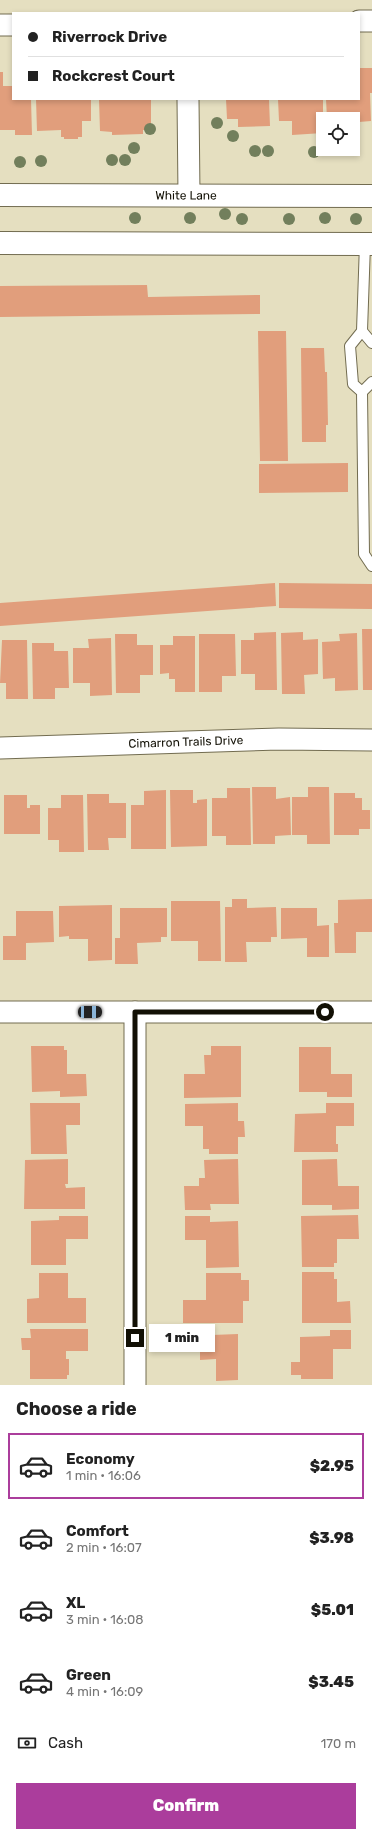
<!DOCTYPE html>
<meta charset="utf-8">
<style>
body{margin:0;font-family:Rubik,sans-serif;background:#f6f6f6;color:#222;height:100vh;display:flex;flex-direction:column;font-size:15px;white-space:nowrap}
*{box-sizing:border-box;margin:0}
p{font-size:13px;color:#767676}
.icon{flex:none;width:22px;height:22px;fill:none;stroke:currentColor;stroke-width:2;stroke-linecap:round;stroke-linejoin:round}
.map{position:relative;height:1385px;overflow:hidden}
.details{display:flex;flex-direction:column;background:#fff;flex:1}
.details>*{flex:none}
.hud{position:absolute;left:12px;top:12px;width:348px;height:88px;border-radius:0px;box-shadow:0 2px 6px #0003;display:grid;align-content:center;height:88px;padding:0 16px;background:#fff}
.buttons{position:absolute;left:316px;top:112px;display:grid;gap:8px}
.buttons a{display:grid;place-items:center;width:44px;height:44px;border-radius:0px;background:#fff;box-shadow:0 2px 6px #0003;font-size:20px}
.end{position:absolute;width:18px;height:18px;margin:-9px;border:5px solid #121005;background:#fff;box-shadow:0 0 0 2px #fff}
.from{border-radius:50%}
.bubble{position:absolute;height:28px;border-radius:0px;background:#fff;box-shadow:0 2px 6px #0003;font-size:13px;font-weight:800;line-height:28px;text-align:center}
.car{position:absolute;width:12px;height:24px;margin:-12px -6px;border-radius:5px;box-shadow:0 0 3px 1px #0007;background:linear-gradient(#222 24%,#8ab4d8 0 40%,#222 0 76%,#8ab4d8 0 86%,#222 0)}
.hud b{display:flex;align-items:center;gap:14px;height:38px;font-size:15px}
.hud b+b{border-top:1px solid #e0e0e0}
.hud i{width:10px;height:10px;background:#222}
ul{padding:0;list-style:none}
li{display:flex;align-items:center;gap:12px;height:66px;margin:0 8px 6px;padding:0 8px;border:2px solid transparent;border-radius:0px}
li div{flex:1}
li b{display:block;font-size:15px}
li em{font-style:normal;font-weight:800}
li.selected{border-color:#ab3d9c}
li>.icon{width:36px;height:36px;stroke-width:1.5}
h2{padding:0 16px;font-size:18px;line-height:48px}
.pay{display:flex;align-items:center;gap:10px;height:44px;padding:0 16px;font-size:15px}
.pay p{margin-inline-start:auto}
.button{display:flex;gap:8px;margin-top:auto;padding:8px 16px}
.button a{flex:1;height:46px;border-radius:0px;background:#ab3d9c;color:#fff;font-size:16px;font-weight:800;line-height:46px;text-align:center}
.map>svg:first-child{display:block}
.building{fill:#e19e7c}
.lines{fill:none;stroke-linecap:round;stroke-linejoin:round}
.lane-casing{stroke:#726c50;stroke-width:12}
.street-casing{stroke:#726c50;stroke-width:23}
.secondary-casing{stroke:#726c50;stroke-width:24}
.lane{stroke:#fff;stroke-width:10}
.street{stroke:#fff;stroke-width:21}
.secondary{stroke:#fff;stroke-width:22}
.tree{fill:#727f5c}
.route{stroke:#121005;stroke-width:5}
.labels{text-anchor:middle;stroke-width:3;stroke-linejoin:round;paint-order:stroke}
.street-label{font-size:12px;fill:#121005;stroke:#f2edcd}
</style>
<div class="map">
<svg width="372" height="1385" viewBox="0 0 372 1385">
<rect width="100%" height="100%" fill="#e5dfc0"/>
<path class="building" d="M359,68H372V93H370L371,121L359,122V129H353V119H327L326,99H359Z
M0,72H3V86H13V99H31L32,135H15V130H0Z
M36,99H91V121H82V137H78V139H64V137H61V130L37,131Z
M99,99H151V130H143V134L112,135V132L100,131Z
M226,99H269L270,126L238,127V119H227Z
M278,99H323V133L292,135V121H279Z
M147,285L148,297L260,295V314L0,317V286Z
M258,331H286L288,461H260Z
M301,348H324L325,372H327L328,425H326V442H302Z
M348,463V492L259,493V464Z
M275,583L276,606L0,626V603Z
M279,583L372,584V609L279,608Z
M362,629H372V690H363Z
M276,632L277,690H255V674H241V640H254V633Z
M303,632V640L318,639V674L304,675L305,694H282L281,633Z
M357,633L358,690L335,691V678L323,679L322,642L340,641L339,634Z
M115,634H137V645H153V675H140V693H116Z
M199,634H235L236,676H222V692H199Z
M173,636H195V692H175V679H169V673L160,674V645H173Z
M111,638L112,695L90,696V683H73V648H89L88,639Z
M2,640H27L28,699H6V683H0Z
M32,643H54V651H68L69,688H55V699H33Z
M252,787H276V799L290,797L291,835L275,836V844H253Z
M308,787H329L330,844H307V835H292V797H308Z
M227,788H250L251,845H226V836H212V798H227Z
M166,790V849H131V805H144V791Z
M170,790H193V803H197V800L207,799V846L171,847Z
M334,793H355V798H362V810H370V829H359V835H334Z
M87,794H109V803H126V838H108L109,850H88Z
M4,795H27V808H30V805H40V834H4Z
M61,795H83L84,852H59V840H48V808H61Z
M232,899H247V908L276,907L277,937H271V942H246L247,962H225V907H232Z
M372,899V932H356V953H335L334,923H338V900Z
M171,901H220L221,961H198V941H171Z
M112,905V960L88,961V939H69V936L59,937V906Z
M120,908H167V937H161V942L137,943L138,964H115V938H120Z
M281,908H317V926L329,925V957H307V938L281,939Z
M16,911H53L54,942L26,943V960H3V936H16Z
M31,1046H64V1050H67V1074H86L87,1096L60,1097V1091L32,1092Z
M211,1046H241V1097L184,1098V1074H205L204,1055H211Z
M299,1047H331V1074H352V1097H327V1092H299Z
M30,1103H80V1125H66L67,1154H31Z
M238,1103V1121H244L245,1137H238V1154H209V1149H203V1126H185V1104Z
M326,1103H354V1126H336V1144H338V1152H294L295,1114L326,1113Z
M68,1159V1184H65L66,1188L85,1187V1209H24L25,1160Z
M238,1159L239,1204H210L211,1210H185L184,1186H199V1178H205L204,1160Z
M337,1159L338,1186H359V1209L332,1210V1205H302V1160Z
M358,1215L359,1239H337V1263H334V1267H302L301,1216Z
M59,1216H88V1239H66V1265H31V1221L59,1220Z
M185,1216H210V1222L238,1221L239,1267L206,1268V1240H185Z
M302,1272H334V1279H337V1302L350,1301L351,1323H302Z
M39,1273H68V1298H86V1323H27V1299L39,1298Z
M206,1273H241V1280H249V1301H243V1323H183V1300H206Z
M211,1328L212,1335L238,1334V1380L216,1381V1359L200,1360V1352H185V1329Z
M30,1329H88V1351H66V1359H69V1375H67V1379H30V1350H22L21,1338H31Z
M330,1330H351V1349H333V1379H301V1375H291V1362H300V1337L330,1336Z"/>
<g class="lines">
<defs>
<path id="lane" d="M365,244L362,331L372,343
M362,331L350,346L353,384L362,392L372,382
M362,392L364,554L372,566"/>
<g id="street">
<path d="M359,21H372"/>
<path d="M0,25H13"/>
<path d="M188,99L189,195"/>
<path id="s1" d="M0,748L279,739L372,740"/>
<path d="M0,1012H372"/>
<path d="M135,1385V1012"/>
</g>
<g id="secondary">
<path id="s2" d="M0,195L372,196"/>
<path d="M0,243L372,244"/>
</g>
</defs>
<use href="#lane" class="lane-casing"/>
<use href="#street" class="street-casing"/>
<use href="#secondary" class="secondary-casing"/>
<use href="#lane" class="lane"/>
<use href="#street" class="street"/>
<use href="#secondary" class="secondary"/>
</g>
<g class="tree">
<circle cx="217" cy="123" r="6"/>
<circle cx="150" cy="129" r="6"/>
<circle cx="233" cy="136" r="6"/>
<circle cx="134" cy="148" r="6"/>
<circle cx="255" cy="151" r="6"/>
<circle cx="268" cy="151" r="6"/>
<circle cx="314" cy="152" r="6"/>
<circle cx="112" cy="160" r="6"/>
<circle cx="125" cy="160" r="6"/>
<circle cx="41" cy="161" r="6"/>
<circle cx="20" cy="162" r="6"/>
<circle cx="225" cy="214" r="6"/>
<circle cx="135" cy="218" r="6"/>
<circle cx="190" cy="218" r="6"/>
<circle cx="325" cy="218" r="6"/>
<circle cx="242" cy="219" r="6"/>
<circle cx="289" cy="219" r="6"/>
<circle cx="356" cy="219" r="6"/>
</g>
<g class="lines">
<path class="route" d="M135,1338V1012H325"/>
</g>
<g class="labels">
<g class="street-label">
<text dy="4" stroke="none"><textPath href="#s2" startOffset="186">White Lane</textPath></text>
<text dy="4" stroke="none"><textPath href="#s1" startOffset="186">Cimarron Trails Drive</textPath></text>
</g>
</g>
</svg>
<div class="buttons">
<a><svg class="icon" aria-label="locate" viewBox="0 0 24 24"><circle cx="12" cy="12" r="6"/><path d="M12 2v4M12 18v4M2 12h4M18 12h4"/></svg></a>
</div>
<i class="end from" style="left:325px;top:1012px"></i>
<i class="end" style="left:135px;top:1338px"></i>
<div class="bubble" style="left:149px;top:1324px;width:66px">1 min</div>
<i class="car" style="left:90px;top:1012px;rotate:90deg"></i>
<div class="hud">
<b><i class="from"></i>Riverrock Drive</b>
<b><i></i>Rockcrest Court</b>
</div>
</div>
<section class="details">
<h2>Choose a ride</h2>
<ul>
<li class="selected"><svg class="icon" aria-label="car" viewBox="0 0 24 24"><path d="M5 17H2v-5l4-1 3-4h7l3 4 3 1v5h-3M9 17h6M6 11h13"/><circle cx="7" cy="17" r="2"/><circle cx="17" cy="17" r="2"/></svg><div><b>Economy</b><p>1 min · 16:06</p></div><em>$2.95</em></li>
<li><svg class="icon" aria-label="car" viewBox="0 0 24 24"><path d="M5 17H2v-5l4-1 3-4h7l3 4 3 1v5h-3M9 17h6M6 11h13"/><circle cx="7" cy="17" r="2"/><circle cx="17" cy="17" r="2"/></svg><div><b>Comfort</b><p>2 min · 16:07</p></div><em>$3.98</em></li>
<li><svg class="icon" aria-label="car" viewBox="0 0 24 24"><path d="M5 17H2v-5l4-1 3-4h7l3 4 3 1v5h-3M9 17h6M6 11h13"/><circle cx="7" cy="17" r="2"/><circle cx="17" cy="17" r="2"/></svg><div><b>XL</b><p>3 min · 16:08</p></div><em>$5.01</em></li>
<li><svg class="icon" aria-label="car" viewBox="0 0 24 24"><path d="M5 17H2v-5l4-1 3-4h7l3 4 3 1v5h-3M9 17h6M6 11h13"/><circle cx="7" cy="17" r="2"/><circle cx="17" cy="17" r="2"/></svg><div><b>Green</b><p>4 min · 16:09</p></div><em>$3.45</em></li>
</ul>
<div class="pay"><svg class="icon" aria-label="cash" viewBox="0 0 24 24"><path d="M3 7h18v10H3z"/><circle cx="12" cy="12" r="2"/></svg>Cash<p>170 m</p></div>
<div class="button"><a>Confirm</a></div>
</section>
